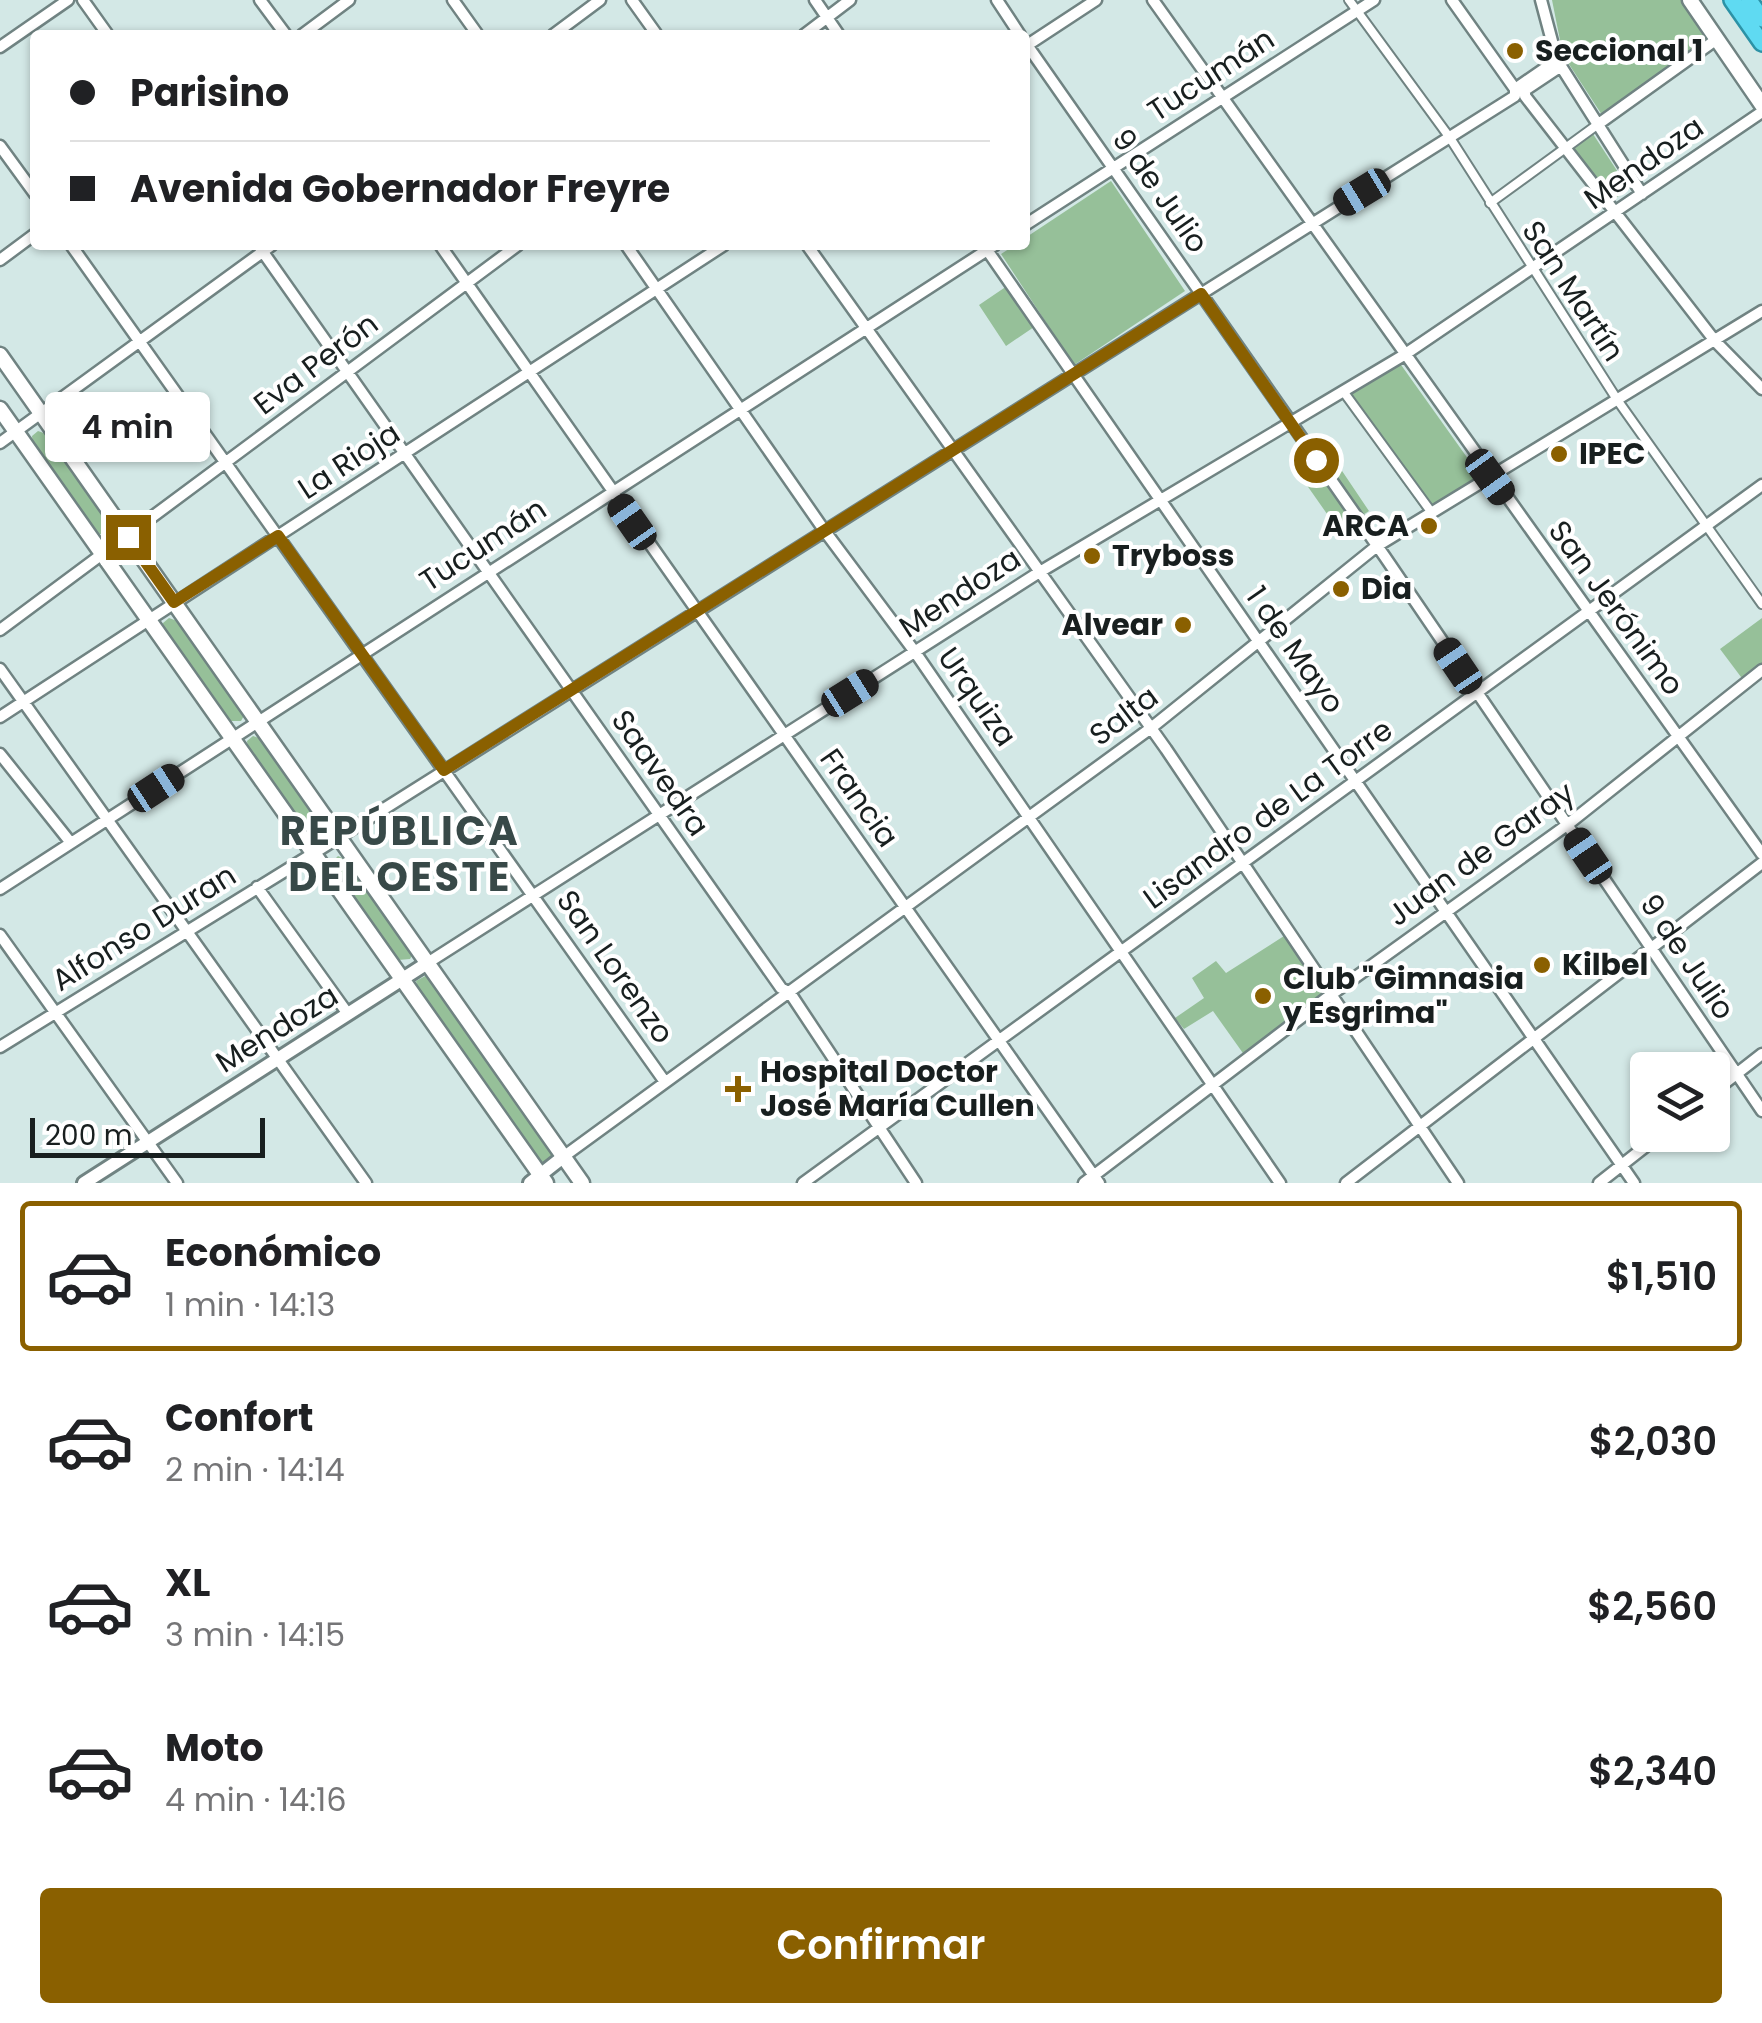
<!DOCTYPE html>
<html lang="es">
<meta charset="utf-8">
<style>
body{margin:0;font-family:Poppins,sans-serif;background:#f2f2f2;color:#202124;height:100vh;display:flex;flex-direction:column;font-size:38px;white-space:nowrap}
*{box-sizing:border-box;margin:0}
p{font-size:32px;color:#757577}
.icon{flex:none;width:55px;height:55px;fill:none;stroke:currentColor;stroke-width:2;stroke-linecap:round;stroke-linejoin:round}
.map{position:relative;height:1183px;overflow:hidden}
.panel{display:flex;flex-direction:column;background:#fff;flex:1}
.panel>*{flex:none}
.hud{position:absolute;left:30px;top:30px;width:1000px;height:220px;border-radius:10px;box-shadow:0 2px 8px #0004;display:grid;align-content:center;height:220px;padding:0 40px;background:#fff}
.fabs{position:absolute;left:1630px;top:1052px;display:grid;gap:20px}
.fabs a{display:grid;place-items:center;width:100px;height:100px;border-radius:10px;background:#fff;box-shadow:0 2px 8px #0004;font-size:50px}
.scale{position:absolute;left:30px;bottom:25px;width:235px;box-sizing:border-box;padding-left:10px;border:5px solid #181f1f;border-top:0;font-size:28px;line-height:35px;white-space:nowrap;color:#181f1f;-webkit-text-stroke:8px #fff;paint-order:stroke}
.end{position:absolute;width:45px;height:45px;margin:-22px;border:12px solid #8a6000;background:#fff;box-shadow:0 0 0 5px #fff}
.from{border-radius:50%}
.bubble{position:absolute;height:70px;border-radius:10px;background:#fff;box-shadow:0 2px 8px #0004;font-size:32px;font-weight:600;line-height:70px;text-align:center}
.car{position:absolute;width:30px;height:60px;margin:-30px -15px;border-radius:12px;box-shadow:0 0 8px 2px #0007;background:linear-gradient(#222 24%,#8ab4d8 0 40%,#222 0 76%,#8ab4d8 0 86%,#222 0)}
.hud b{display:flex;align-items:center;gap:35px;height:95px;font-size:38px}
.hud b+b{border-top:2px solid #e0e0e0}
.hud i{width:25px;height:25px;background:#202124}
ul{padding:18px 0 0;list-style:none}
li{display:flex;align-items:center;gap:30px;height:150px;margin:0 20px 15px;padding:0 20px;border:5px solid transparent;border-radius:10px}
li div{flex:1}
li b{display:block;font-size:38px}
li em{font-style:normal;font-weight:600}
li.active{border-color:#8a6000}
li>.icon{width:90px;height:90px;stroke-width:1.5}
.primary-button{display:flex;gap:20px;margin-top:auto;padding:20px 40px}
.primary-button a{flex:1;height:115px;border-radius:10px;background:#8a6000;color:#fff;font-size:40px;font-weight:600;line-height:115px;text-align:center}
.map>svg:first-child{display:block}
.green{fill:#96c099}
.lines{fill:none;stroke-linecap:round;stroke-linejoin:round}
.pedestrian-casing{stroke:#708382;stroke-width:12}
.minor-casing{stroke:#708382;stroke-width:15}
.tertiary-casing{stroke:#708382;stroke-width:18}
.secondary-casing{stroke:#708382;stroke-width:19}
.trunk-casing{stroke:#2c92a6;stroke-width:20}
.pedestrian{stroke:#fff;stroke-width:8}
.minor{stroke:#fff;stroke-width:10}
.tertiary{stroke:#fff;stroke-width:12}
.secondary{stroke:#fff;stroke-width:14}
.trunk{stroke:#5fdaf2;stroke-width:15}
.route{stroke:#8a6000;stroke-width:12}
.poi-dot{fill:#8a6000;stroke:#fff;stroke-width:4}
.labels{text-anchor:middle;stroke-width:8;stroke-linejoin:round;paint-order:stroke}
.poi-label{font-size:30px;font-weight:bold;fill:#181f1f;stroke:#fff;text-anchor:start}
.street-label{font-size:30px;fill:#181f1f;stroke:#fff}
.district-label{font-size:40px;font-weight:bold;letter-spacing:2.5px;fill:#384948;stroke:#fff}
</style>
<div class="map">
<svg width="1762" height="1183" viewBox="0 0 1762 1183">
<rect width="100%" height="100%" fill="#d3e8e6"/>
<path class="green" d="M1552,0H1683L1709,37L1602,115L1563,55Z
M1593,134L1629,189L1613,200L1572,149Z
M1111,181L1185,291L1074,365L1001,254L1015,245H1025V238Z
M1007,286L1034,327L1006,346L979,305Z
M1399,362L1481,477L1424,512L1342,398Z
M38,431L49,435L114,527L110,534H98L33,446L32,436Z
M1330,453L1369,511L1339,531L1299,474Z
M169,618L180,622L245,714L241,721H229L164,633L163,623Z
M1762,618V668L1744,681L1720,649Z
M253,736L264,740L329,832L325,839H313L248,751L247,741Z
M338,856L349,861L414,952L410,959L398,960L333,872L332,862Z
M1284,936L1324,995L1245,1056L1213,1011L1184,1029L1175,1018L1204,998L1192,978L1216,961L1226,973Z
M429,974L552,1149L551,1159L545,1163L537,1160L418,991L416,981Z"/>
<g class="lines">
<defs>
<path id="pedestrian" d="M1349,0L1450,138L1618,401L1762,604
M1490,203L1597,125
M1343,391L1432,513"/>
<path id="minor" d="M83,0L108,35
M260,0L286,35
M453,0L478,35
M632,0L657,35
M815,0L839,35
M997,0L1020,35
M1153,0L1762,854
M1541,0L1557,60L1642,194
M302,35L349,0
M553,35L600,0
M804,35L850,0
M1025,42L1385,557L1762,1111
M1026,46L1096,0
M0,47L68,0
M1561,66L1525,90V96L1715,341L1762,389
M1515,89L1557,60
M1597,125L1717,39
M0,146L35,194
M1025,225L1374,0
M71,245L665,1082
M258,245L781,988L790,993L916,1183
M440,245L1099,1183
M626,245L824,530L915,652L1280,1183
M807,245L1166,749L1458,1183
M985,247L1634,1183
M0,260L35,234
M0,443L272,245
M0,630L518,245
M0,669L366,1183
M0,717L724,245
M0,754L71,843
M257,887L348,1014
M0,889L995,245
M0,935L177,1183
M429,962L1038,573L1404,355L1762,112
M0,1047L314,853L1515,96V89L1452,0
M1712,1093L1762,1054
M563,1157L1151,728L1377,546L1762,311
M803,1183L1762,485
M1084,1183L1332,994L1567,825L1762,670
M1346,1183L1762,863
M1599,1183L1660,1135"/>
<path id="tertiary" d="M84,1183L429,962
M530,1183L563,1157"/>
<path id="secondary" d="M1690,0L1762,105
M0,355L582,1183
M0,409L546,1183"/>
<path id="trunk" d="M1732,0L1762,43
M1749,0L1762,19"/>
</defs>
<use href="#pedestrian" class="pedestrian-casing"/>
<use href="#minor" class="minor-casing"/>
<use href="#tertiary" class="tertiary-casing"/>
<use href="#secondary" class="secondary-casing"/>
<use href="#trunk" class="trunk-casing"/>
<use href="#pedestrian" class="pedestrian"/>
<use href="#minor" class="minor"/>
<use href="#tertiary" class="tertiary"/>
<use href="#secondary" class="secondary"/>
<use href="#trunk" class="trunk"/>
</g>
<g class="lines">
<path class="route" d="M128,537L174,602L278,536L444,770L1201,294L1316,460"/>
</g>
<g class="poi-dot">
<circle cx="1515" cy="51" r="10"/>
<circle cx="1559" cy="454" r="10"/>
<circle cx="1429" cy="526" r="10"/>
<circle cx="1092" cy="556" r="10"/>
<circle cx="1341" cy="589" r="10"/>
<circle cx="1183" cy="625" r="10"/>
<circle cx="1542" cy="965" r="10"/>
<circle cx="1263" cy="996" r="10"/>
<path d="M733 1074h10v10h10v10h-10v10h-10v-10h-10v-10h10z"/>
</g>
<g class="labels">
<g class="poi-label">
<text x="1535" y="61">Seccional 1</text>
<text x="1579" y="464">IPEC</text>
<text x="1409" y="536" text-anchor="end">ARCA</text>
<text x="1112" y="566">Tryboss</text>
<text x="1361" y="599">Dia</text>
<text x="1163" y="635" text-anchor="end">Alvear</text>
<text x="1562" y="975">Kilbel</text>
<text x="1283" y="989">Club "Gimnasia<tspan x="1283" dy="34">y Esgrima"</tspan></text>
<text x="760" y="1082">Hospital Doctor<tspan x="760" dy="34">José María Cullen</tspan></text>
</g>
<g class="street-label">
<text transform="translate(1211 75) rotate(-33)" y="10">Tucumán</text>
<text transform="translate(1644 163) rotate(-35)" y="10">Mendoza</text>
<text transform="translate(1160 191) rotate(55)" y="10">9 de Julio</text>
<text transform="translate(1573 291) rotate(57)" y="10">San Martín</text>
<text transform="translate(316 364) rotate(-37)" y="10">Eva Perón</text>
<text transform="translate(349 461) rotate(-33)" y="10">La Rioja</text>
<text transform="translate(483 545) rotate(-33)" y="10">Tucumán</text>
<text transform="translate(960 593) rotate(-33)" y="10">Mendoza</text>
<text transform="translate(1616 608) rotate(54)" y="10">San Jerónimo</text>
<text transform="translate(1295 650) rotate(55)" y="10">1 de Mayo</text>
<text transform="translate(977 697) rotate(55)" y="10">Urquiza</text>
<text transform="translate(1124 716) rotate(-37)" y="10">Salta</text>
<text transform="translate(660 773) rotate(55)" y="10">Saavedra</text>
<text transform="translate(859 798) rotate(55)" y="10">Francia</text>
<text transform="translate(1268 814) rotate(-36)" y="10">Lisandro de La Torre</text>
<text transform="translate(1481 854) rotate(-36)" y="10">Juan de Garay</text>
<text transform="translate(144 928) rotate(-32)" y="10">Alfonso Duran</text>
<text transform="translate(1687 957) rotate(56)" y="10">9 de Julio</text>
<text transform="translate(615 967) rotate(55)" y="10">San Lorenzo</text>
<text transform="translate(277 1029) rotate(-32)" y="10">Mendoza</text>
</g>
<g class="district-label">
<text x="400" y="845">REPÚBLICA<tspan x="400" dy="46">DEL OESTE</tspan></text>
</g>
</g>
</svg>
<div class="fabs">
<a><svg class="icon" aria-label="layers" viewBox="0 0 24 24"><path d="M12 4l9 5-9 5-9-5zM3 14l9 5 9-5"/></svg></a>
</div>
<div class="scale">200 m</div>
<i class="end from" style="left:1316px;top:460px"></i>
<i class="end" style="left:128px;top:537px"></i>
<div class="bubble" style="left:45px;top:392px;width:165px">4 min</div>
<i class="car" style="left:1362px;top:192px;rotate:239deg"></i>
<i class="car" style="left:1490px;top:477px;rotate:144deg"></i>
<i class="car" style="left:632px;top:522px;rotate:325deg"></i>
<i class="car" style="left:1458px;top:666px;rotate:326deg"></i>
<i class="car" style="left:850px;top:693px;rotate:58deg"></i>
<i class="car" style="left:156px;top:788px;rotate:57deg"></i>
<i class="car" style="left:1588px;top:856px;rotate:326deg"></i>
<div class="hud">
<b><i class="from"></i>Parisino</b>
<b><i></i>Avenida Gobernador Freyre</b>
</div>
</div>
<section class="panel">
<ul>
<li class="active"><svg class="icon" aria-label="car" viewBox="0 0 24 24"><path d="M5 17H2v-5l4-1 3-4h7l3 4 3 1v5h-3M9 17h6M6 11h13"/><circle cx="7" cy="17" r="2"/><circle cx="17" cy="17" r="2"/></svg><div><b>Económico</b><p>1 min · 14:13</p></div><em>$1,510</em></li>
<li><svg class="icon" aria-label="car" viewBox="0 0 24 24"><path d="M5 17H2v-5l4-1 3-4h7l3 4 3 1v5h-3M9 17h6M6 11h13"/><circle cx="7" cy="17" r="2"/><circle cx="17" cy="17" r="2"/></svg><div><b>Confort</b><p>2 min · 14:14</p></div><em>$2,030</em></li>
<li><svg class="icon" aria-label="car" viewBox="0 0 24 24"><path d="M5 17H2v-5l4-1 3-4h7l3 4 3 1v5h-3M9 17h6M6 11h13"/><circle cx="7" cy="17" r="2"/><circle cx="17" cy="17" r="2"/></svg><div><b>XL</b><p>3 min · 14:15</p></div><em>$2,560</em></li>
<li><svg class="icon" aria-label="car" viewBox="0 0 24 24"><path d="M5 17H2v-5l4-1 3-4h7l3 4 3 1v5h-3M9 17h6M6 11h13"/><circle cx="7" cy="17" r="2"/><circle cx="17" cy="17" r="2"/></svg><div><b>Moto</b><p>4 min · 14:16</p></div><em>$2,340</em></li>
</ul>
<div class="primary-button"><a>Confirmar</a></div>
</section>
